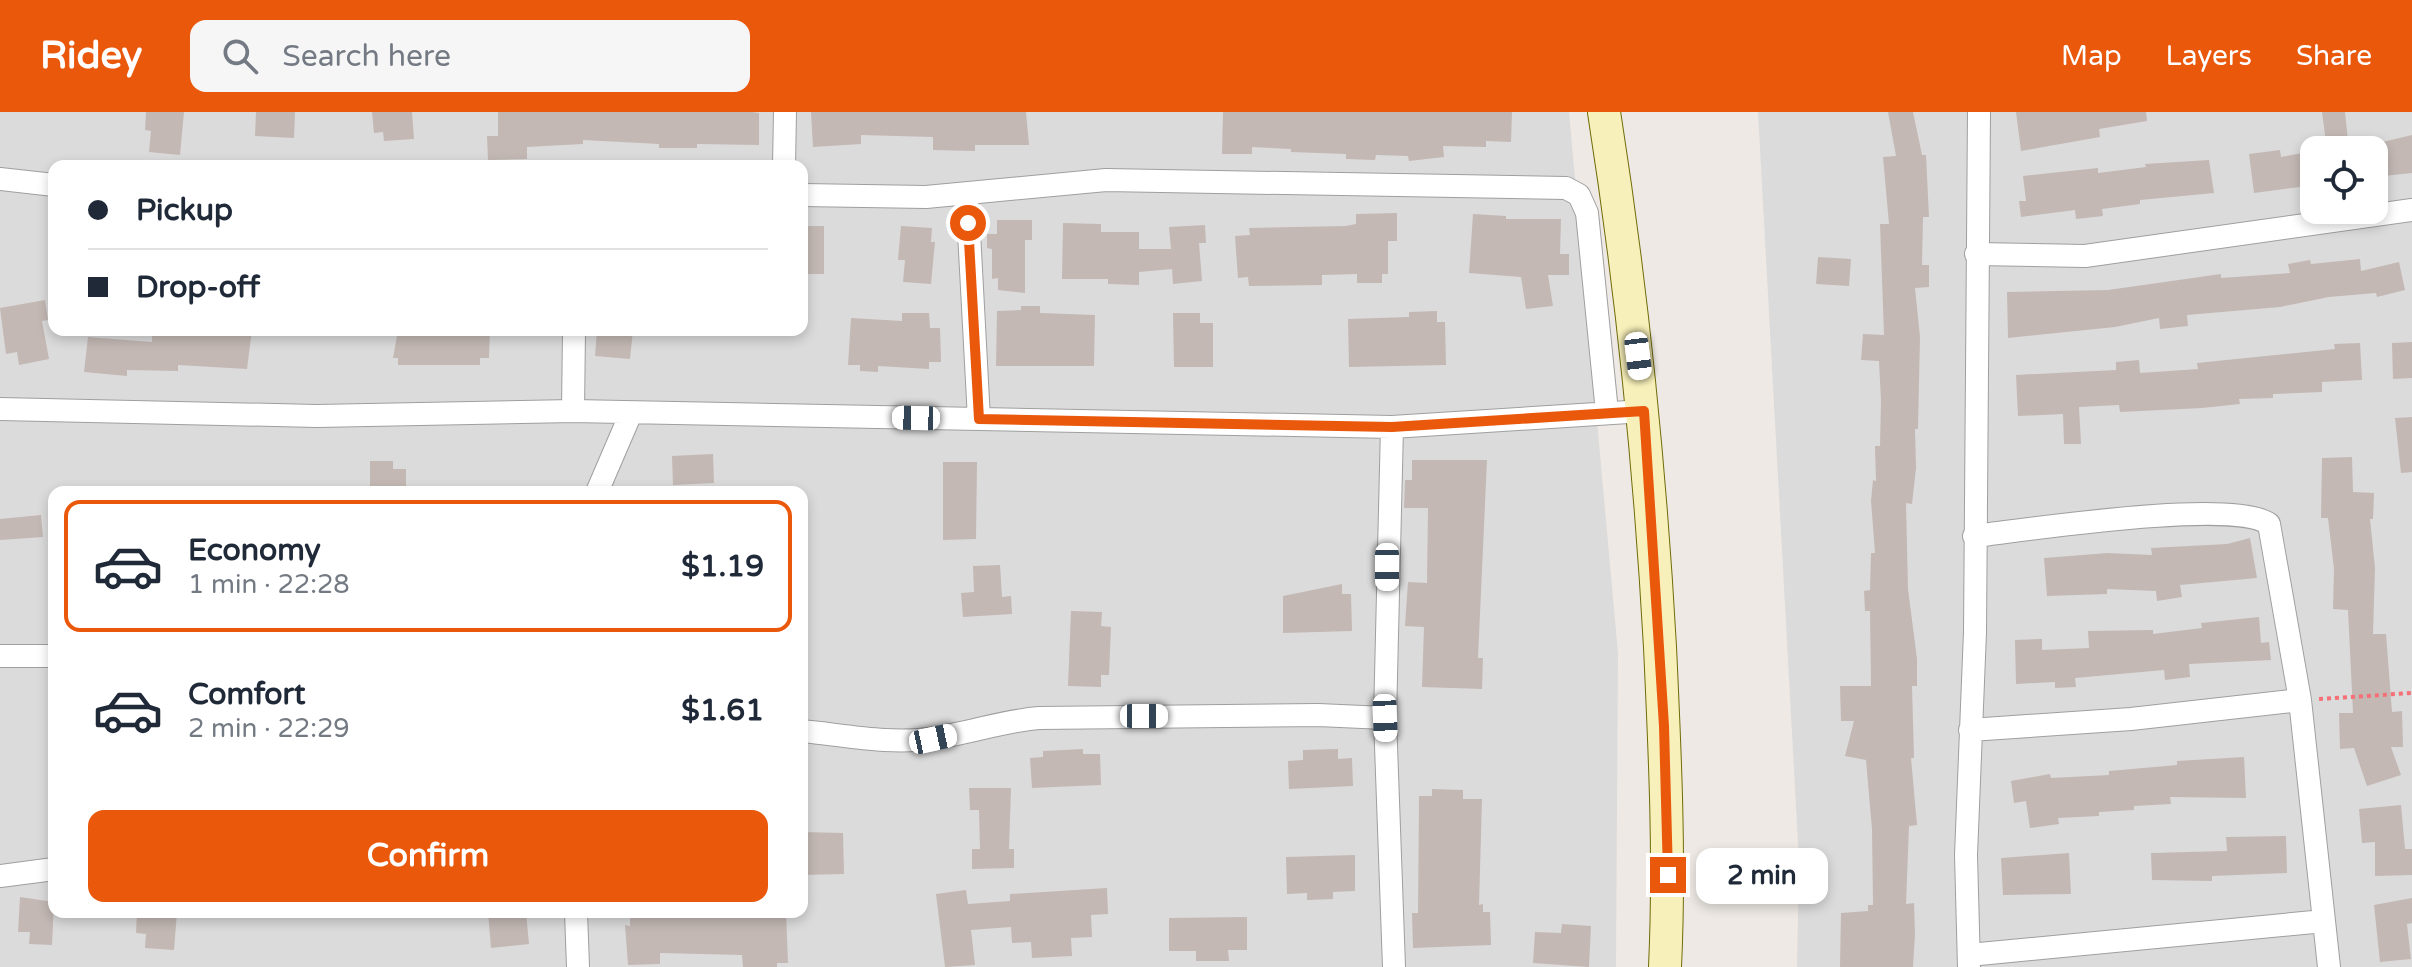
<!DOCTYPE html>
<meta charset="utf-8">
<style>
body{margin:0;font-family:"Varela Round",sans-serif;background:#f6f6f7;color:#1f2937;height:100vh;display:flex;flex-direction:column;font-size:30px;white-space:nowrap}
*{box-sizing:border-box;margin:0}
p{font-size:26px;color:#747a83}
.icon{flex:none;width:44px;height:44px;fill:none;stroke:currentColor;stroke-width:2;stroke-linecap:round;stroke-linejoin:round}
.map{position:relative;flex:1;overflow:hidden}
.panel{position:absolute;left:48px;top:374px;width:760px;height:432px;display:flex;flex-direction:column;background:#fff;border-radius:16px;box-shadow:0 4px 12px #0003}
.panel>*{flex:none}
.top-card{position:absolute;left:48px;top:48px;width:760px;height:176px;border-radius:16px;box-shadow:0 4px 12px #0003;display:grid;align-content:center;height:176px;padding:0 40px;background:#fff}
.buttons{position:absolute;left:2300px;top:24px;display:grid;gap:16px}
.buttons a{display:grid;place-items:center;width:88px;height:88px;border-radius:16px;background:#fff;box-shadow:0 4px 12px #0003;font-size:40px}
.end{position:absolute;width:36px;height:36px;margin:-18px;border:10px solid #ea580c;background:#fff;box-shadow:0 0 0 4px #fff}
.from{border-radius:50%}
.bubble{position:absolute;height:56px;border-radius:16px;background:#fff;box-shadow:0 4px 12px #0003;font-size:26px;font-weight:700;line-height:56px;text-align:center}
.car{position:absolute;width:24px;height:48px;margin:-24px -12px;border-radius:10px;box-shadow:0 0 6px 2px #0007;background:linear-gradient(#fff 24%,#345 0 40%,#fff 0 76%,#345 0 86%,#fff 0)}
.top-card b{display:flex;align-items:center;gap:28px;height:76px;font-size:30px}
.top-card b+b{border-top:2px solid #e0e1e3}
.top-card i{width:20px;height:20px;background:#1f2937}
ul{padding:14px 0 0;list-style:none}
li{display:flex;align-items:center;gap:24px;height:132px;margin:0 16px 12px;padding:0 24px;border:4px solid transparent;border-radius:16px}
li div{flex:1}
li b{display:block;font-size:30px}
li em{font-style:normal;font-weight:700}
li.active{border-color:#ea580c}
li>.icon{width:72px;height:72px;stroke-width:1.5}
.cta{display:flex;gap:16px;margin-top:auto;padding:16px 40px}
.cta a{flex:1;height:92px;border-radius:16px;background:#ea580c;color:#fff;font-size:32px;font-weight:700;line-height:92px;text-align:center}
header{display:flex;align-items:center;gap:48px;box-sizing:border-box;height:112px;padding:0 40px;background:#ea580c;color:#fff}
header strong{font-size:38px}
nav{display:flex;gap:44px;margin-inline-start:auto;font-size:28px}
.search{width:560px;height:72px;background:#f6f6f7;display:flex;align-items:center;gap:20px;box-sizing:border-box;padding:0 28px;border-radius:16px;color:#747a83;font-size:30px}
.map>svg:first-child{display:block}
.residential{fill:#dcdbdb;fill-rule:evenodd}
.building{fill:#c3b8b4}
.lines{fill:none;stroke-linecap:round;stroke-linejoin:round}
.street-casing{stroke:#9f9f9f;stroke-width:24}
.secondary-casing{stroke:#706b09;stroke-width:34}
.path{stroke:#f47076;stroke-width:4;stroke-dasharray:4 4;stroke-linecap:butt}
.street{stroke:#fff;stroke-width:22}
.secondary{stroke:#f7f0ba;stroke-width:32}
.route{stroke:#ea580c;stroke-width:10}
</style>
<header>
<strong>Ridey</strong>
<div class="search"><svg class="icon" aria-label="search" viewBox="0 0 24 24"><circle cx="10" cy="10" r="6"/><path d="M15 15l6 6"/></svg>Search here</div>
<nav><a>Map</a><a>Layers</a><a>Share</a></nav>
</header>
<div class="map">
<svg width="2412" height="855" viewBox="0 0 2412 855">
<rect width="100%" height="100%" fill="#eee9e4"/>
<path class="residential" d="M0,0H1569L1618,541L1616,855H0ZM54,54H802V218H54ZM54,380H802V800H54Z
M1758,0H2412V855H1797L1799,749ZM2314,38H2374V98H2314Z"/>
<path class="building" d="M146,0H184L180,43L149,40L151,19L145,18Z
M256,0H295L294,26L255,24Z
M372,0H412L414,27L384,29L383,20L374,21Z
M498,0H752L759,1V33L697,32V36H659V32L583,28V32L527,35V47L488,48L487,24H498Z
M811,0H1026L1029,33H975V39L933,38V25L861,23V32L813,35Z
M1223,0H1512L1511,30L1486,29V35L1443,34L1444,45L1409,49L1408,44L1376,43L1375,48L1346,47V42L1291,40V37L1252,35V42H1222Z
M1888,0H1913L1922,43H1926L1929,105H1923L1922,153H1929V175L1915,176L1920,225L1918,317H1915L1916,356L1912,392L1906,391L1908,477L1917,547V574H1912L1914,646H1911L1917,713L1909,714L1906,792L1914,791L1915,822L1913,855H1840L1841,801L1868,799V793H1873L1872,717L1866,648L1845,644L1854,609H1841L1840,574H1871L1870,499H1865L1864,479L1870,478L1871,441H1875L1871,389L1873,368L1876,369L1875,334H1880L1881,289L1879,249L1861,248L1863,222L1884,223L1880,112H1889L1883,45L1896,44Z
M2016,0H2146L2147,9L2099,17L2100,25L2021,39Z
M2322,0H2345L2349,38H2327Z
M2412,23V61L2374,65V32Z
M2280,38L2281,45L2314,39V73L2254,81L2249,42Z
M2209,48L2214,81L2140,88V92L2102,97L2103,104L2076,107L2075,98L2021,105L2019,89H2026L2023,64L2098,56V61L2146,55L2145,52Z
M1397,101V129H1388V162H1382V171H1357V162L1322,163V173L1249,174L1248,165L1238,166L1235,124L1250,123L1249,116L1346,114L1356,112V102Z
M1473,102L1506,104V107H1561L1560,142H1569V163H1548L1553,194L1526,197L1521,165L1469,161Z
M997,108H1032V128H1025V181L998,178V166L992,167V137L987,136V122H997Z
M1063,111L1101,112V120H1139V137H1171L1169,115L1205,113L1206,131H1199L1202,169L1173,172L1172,157L1139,160V173L1108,172V167H1062Z
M802,114H824V162H802Z
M901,114L932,116L931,130H935L931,172L903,170L905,148H898Z
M1818,145L1851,147L1849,174L1816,172Z
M2360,147L2361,159L2399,150L2405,178L2377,185L2376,181L2329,185L2280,195L2187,203L2188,214L2160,217L2159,206L2115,215L2008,226L2007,180L2108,178L2221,162V166L2290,161L2288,152L2310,148L2311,152Z
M45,188L48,208L42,209L49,247L19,253L17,240L6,242L0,196Z
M1021,194H1040V201L1095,203L1094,254H996L997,199L1021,198Z
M1437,199V210H1445L1446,253L1349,255L1348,207L1409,205V200Z
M902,201H929L930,216H940L941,250H929V257L878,254V260L860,259V253H848L851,206L902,209Z
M1173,201H1200V211H1213V255H1174Z
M152,218H252L247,257L178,253V259L127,258V264L84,260L88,225L152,230Z
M398,218H490L489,246H480V253H398V246H393Z
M597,218H633L630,247L595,244Z
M2412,230V266L2393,267L2392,231Z
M2360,231L2362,268L2322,270V280L2273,282V286L2239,287L2240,292L2202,296L2120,300L2119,293L2079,295L2081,332H2064L2063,302L2018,304L2016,263L2116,258V250L2139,248L2140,261L2198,257L2197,251L2335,237L2334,232Z
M2412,305V360L2401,361L2395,306Z
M713,342L714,371L673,373L672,344Z
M2352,345L2353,380L2374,381L2373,407H2370L2375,456L2373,522H2386L2392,600L2402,599L2403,635H2391L2401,663L2367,674L2354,636L2340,637L2339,601H2353L2348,498L2333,497L2334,457L2328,406H2321L2322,346Z
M1412,348H1487L1478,546H1483L1482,577L1422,575L1424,515L1405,514L1408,470L1427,471L1428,396H1404L1405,368H1412Z
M370,349H393V357H406V380H370Z
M943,350H977L976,427L943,428Z
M41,403L43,425L0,428V407Z
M2250,426L2257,466L2180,473L2182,485L2157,489L2156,479L2107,477V482L2047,484L2044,446L2108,441L2152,443L2151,436L2227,432Z
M1000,453L1002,485L1011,484L1012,502L963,505L961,481L974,480L973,454Z
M1342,472V482H1351L1352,519L1283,521V484Z
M1071,499L1102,500L1101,514L1111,515L1109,563H1101V575L1068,574Z
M2259,505L2261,531L2269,530L2271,548L2189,552L2190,565L2165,568L2164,558L2075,566L2076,575L2055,576V570L2016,572L2015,528L2042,527V538L2089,536L2088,519L2153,518V522L2202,516L2201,511Z
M1083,637V642H1100L1101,673L1032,676L1030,646L1043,645V639Z
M1338,637V647L1352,646L1353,674L1289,677L1288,649L1303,648V638Z
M2244,645L2246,686L2170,685L2171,692L2134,694V698L2099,700V704L2058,706L2059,712L2030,716L2026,689L2014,691L2011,669L2050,662L2051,666L2109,663V659L2177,653V649Z
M969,676H1011L1009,737H1014V756L972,757V737H980L979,698H970Z
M1432,677L1463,678V687H1482L1479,793L1483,792V800H1490L1491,833L1413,836L1412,801H1418L1419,684H1432Z
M2401,693L2405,737H2412V763L2375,764V730L2362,731L2359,697Z
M802,720L843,721L844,762L802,763Z
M2286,724L2287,761L2212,764V769L2152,768L2151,741L2227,739L2226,725Z
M2069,741L2071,782L2003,783L2001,746Z
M1355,743V779L1333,780V787L1307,788V781L1287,782L1286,745Z
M1107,776L1108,802L1091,803L1092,825L1071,826L1072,844L1032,846L1031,830L1012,831L1011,815L971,818L975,853L945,855L936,782L966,778L968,792L1010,789V782Z
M20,785L54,790L52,833L29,832L30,820H18Z
M2412,786V811L2407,812L2411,847L2380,850L2374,793Z
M137,800H177L174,838L145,836L146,822L136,821Z
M488,800H526L529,832L491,836Z
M630,800H786L788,851H777V855H743L742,843L660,841V852L628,853L625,813L630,814Z
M1247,805V838H1228L1229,849H1196V839H1169V806Z
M1562,812L1591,814L1589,855L1533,851L1535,820L1561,821Z"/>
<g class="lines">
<defs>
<path id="street" d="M784,54L785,0
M0,67L54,73
M802,83L926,85L1106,68L1566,76L1579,83L1587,101L1607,300
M967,83L979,307
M1976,142L2085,144L2412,98
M0,297L317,304L573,299L1392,315L1644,299
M573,299L574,218
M1392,315L1385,606L1394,855
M597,380L631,301
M1974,424C2026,418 2234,386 2269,412L2300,588L2329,855
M0,544H54
M1970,618L2131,607L2300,588
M802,619C845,623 890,633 934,626C970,621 1002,609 1039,606L1318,603L1385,606
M0,764L54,757
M576,800L578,855
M1969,843L2324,809
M1969,855L1966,743L1975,520L1979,0"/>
<path id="secondary" d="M1604,0C1632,178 1650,355 1660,535C1665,642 1670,748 1665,855"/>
</defs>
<use href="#street" class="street-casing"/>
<use href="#secondary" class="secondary-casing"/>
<path class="path" d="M2319,587L2412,581"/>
<use href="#street" class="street"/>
<use href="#secondary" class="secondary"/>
</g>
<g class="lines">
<path class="route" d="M968,111L979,307L1392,315L1644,299L1664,614L1668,763"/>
</g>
</svg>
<div class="buttons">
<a><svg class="icon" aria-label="locate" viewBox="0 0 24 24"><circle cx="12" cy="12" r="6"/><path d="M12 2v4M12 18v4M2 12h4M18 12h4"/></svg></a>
</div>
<i class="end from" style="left:968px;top:111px"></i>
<i class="end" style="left:1668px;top:763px"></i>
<div class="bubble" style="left:1696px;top:736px;width:132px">2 min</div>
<i class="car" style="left:1638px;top:244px;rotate:173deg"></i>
<i class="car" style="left:916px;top:306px;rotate:271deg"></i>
<i class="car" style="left:1387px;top:455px;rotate:180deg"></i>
<i class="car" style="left:1144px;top:604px;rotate:90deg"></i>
<i class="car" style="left:1385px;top:606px;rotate:178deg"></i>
<i class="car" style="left:933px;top:627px;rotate:78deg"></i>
<div class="top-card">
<b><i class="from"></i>Pickup</b>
<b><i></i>Drop-off</b>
</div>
<section class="panel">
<ul>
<li class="active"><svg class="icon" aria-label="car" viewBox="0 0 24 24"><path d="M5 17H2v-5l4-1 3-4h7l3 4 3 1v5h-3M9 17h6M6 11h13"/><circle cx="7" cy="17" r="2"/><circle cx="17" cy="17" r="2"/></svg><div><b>Economy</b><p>1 min · 22:28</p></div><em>$1.19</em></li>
<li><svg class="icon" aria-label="car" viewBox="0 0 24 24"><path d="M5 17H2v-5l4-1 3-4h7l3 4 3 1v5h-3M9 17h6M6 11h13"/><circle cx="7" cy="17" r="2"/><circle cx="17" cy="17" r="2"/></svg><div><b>Comfort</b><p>2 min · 22:29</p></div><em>$1.61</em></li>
</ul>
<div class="cta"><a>Confirm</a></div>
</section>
</div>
